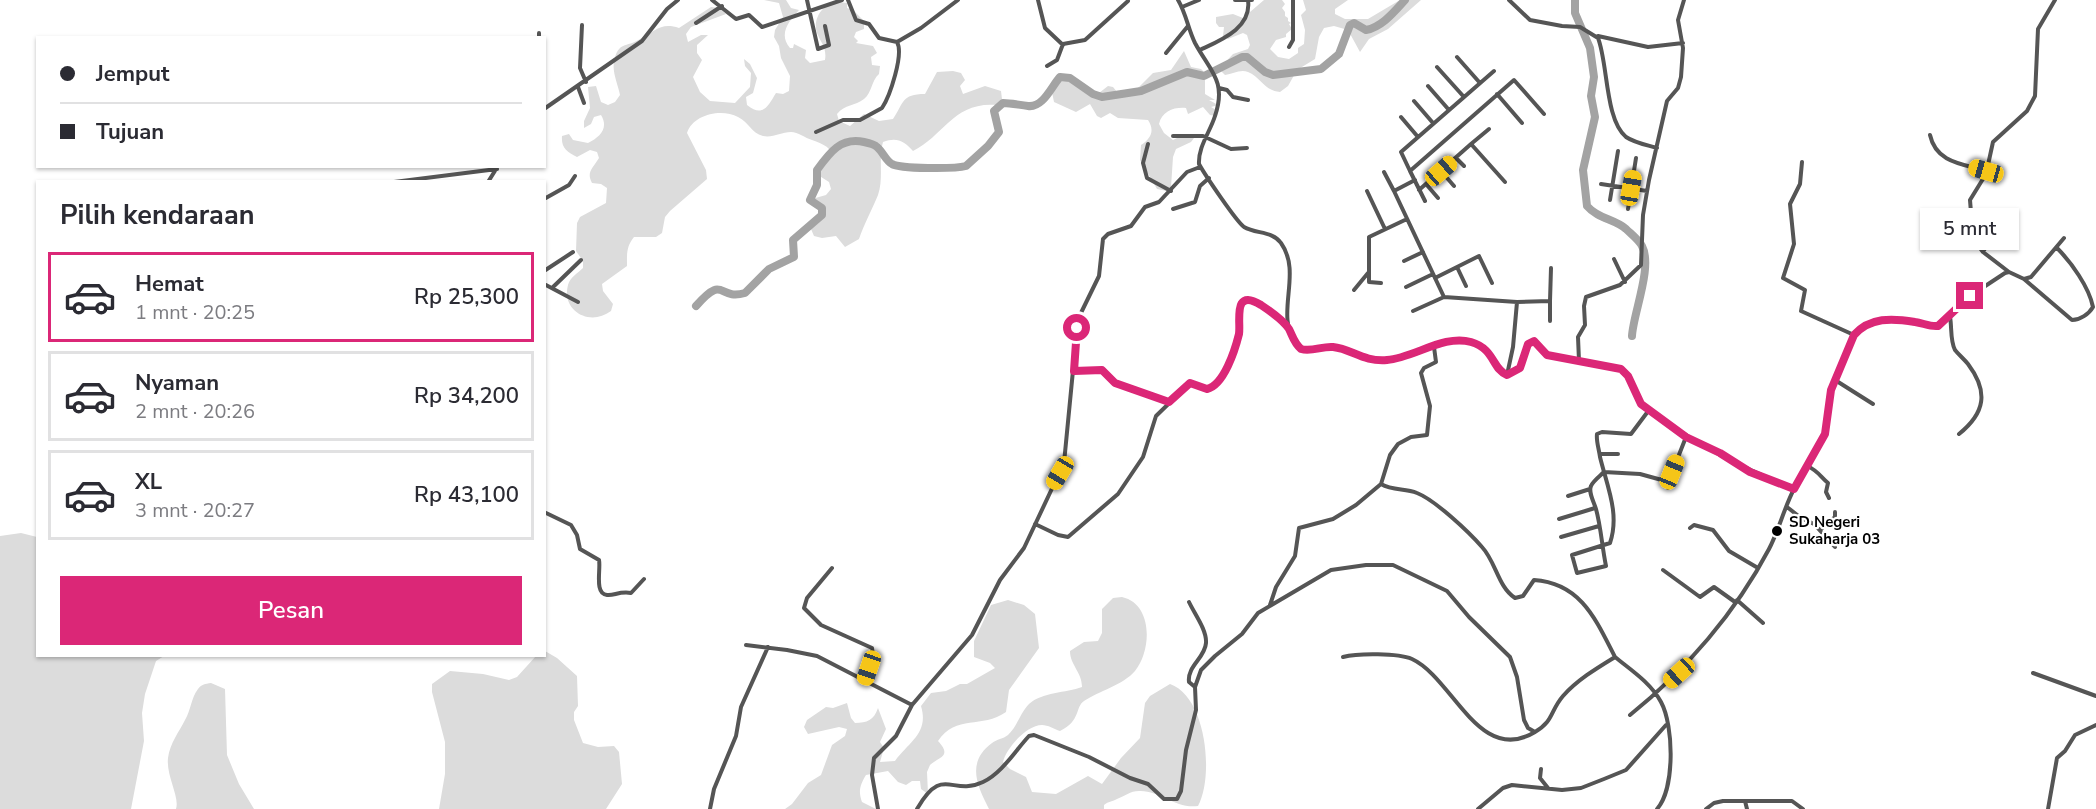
<!DOCTYPE html>
<html lang="id">
<meta charset="utf-8">
<style>
body{margin:0;font-family:"Nunito Sans",sans-serif;background:#f7f7f7;color:#2b2b33;height:100vh;display:flex;flex-direction:column;font-size:22px;white-space:nowrap}
*{box-sizing:border-box;margin:0}
p{font-size:20px;color:#7c7c81}
.icon{flex:none;width:33px;height:33px;fill:none;stroke:currentColor;stroke-width:2;stroke-linecap:round;stroke-linejoin:round}
.map{position:relative;flex:1;overflow:hidden}
.details{position:absolute;left:36px;top:180px;width:510px;height:477px;display:flex;flex-direction:column;background:#fff;border-radius:0px;box-shadow:0 2px 4px #0004}
.details>*{flex:none}
.guide{position:absolute;left:36px;top:36px;width:510px;height:132px;border-radius:0px;box-shadow:0 2px 4px #0004;display:grid;align-content:center;height:132px;padding:0 24px;background:#fff}
.end{position:absolute;width:27px;height:27px;margin:-14px;border:8px solid #db2777;background:#fff;box-shadow:0 0 0 3px #fff}
.from{border-radius:50%}
.bubble{position:absolute;height:42px;border-radius:0px;background:#fff;box-shadow:0 2px 4px #0004;font-size:20px;font-weight:600;line-height:42px;text-align:center}
.car{position:absolute;width:18px;height:36px;margin:-18px -9px;border-radius:8px;box-shadow:0 0 4px 2px #0007;background:linear-gradient(#f5c518 24%,#345 0 40%,#f5c518 0 76%,#345 0 86%,#f5c518 0)}
.guide b{display:flex;align-items:center;gap:21px;height:57px;font-size:22px}
.guide b+b{border-top:2px solid #e1e1e2}
.guide i{width:15px;height:15px;background:#2b2b33}
ul{padding:0;list-style:none}
li{display:flex;align-items:center;gap:18px;height:90px;margin:0 12px 9px;padding:0 12px;border:3px solid #e1e1e2;border-radius:0px}
li div{flex:1}
li b{display:block;font-size:22px}
li em{font-style:normal;font-weight:600}
li.selected{border-color:#db2777}
li>.icon{width:54px;height:54px;stroke-width:1.5}
h2{padding:0 24px;font-size:27px;line-height:72px}
.action{display:flex;gap:12px;margin-top:auto;padding:12px 24px}
.action a{flex:1;height:69px;border-radius:0px;background:#db2777;color:#fff;font-size:24px;font-weight:600;line-height:69px;text-align:center}
.map>svg:first-child{display:block}
.green{fill:#dcdcdc}
.lines{fill:none;stroke-linecap:round;stroke-linejoin:round}
.river{stroke:#a3a3a3;stroke-width:8}
.street{stroke:#555;stroke-width:4}
.route{stroke:#db2777;stroke-width:8}
.poi-dot{fill:#000;stroke:#fff;stroke-width:2}
.labels{text-anchor:middle;stroke-width:4.5;stroke-linejoin:round;paint-order:stroke}
.poi-label{font-size:15px;font-weight:bold;fill:#000;stroke:#fff;text-anchor:start}
</style>
<div class="map">
<svg width="2096" height="809" viewBox="0 0 2096 809">
<rect width="100%" height="100%" fill="#fff"/>
<path class="green" d="M764,0H786L791,8L799,10C789,21 778,34 790,48H793L794,44L806,50L805,58L810,63L825,60C827,48 821,43 817,33C812,18 824,2 839,2C842,2 844,3 847,3V8L853,10L864,21V29L856,32L854,37L858,41L856,43L873,46L877,53L871,57L872,65L880,66L879,74C871,81 872,93 864,99C855,106 845,104 837,114L839,121L850,126L864,114L879,121L893,119C904,103 901,94 925,94L937,72L953,71L961,73L965,80L960,86L963,94L985,86L1001,91L1002,99L996,105C953,102 944,136 913,151C904,141 897,137 883,142C878,159 884,177 878,195C872,210 864,224 859,239L845,247L836,236L822,238L814,236L811,229C820,221 826,219 825,206L812,199L826,195L831,189L829,182L818,175C830,155 842,151 812,140C805,138 798,132 791,132C781,132 773,138 763,136C751,133 749,122 738,117C722,108 693,114 687,133L706,170L707,179L670,211L665,217L662,233L656,237H634C626,247 627,254 627,266L602,284L603,291L613,304L611,311C590,327 561,311 568,285C570,277 578,273 583,268V261L576,251L577,223L580,217L606,203L607,188L601,184L592,183C586,172 593,168 599,158L597,152L590,150L577,157C567,152 561,148 562,136L569,134L573,140L588,143C600,137 609,128 601,115L594,117L591,124L584,128V121L590,108L588,87L596,86L601,102L608,105L615,102L620,95C618,85 612,72 614,62C618,41 626,48 640,39C655,31 661,22 679,28L711,7L719,8L726,14L691,27L686,34L688,42L701,35H708L697,45V53L702,60L693,77L700,92L710,101L735,103L750,87L751,73L745,66L744,59L750,64L757,78L753,93L746,97L747,105C763,118 768,106 776,93L783,94L789,91L790,76L781,58L779,46L774,37L775,30L783,17L779,3Z
M1264,0H1282L1285,4L1282,8L1285,12V16L1288,18V21L1291,23L1289,24L1292,29L1286,34V37L1276,40L1270,49L1278,57L1289,59L1298,53V48L1304,44L1305,30L1301,15L1306,10L1303,0H1348L1335,9V14L1345,19H1368L1400,0H1421L1388,29L1369,39L1360,52L1348,30L1334,26L1324,28L1319,37L1315,59L1297,70L1288,86L1280,92C1264,91 1261,77 1248,72C1240,69 1233,74 1225,75L1219,69L1233,54L1248,49L1250,45L1247,35L1243,33L1228,39L1223,36L1224,27H1219L1216,23V17L1233,14L1243,18Z
M1184,51L1191,67L1201,69L1205,73V94L1215,100H1209L1218,105L1211,107L1218,111L1215,116L1210,115L1203,107L1188,114L1186,108C1174,107 1162,111 1159,124L1164,133L1173,140L1183,135L1194,138L1191,142L1176,149L1173,157L1171,187L1167,191L1157,189L1140,160L1141,145C1151,138 1155,131 1148,120L1118,118L1110,113L1101,118L1097,116L1090,104L1076,112L1054,102L1052,92L1059,78C1077,71 1084,87 1099,93L1108,86L1113,87L1117,92H1134L1153,73L1171,70Z
M21,533L37,537L38,656H164L156,661L145,694L142,713L144,741L131,809H0V536Z
M1122,597C1153,604 1152,650 1135,671C1123,685 1099,691 1084,701C1075,707 1081,721 1060,731C1054,729 1048,725 1042,725C1026,725 1006,749 1003,762L1010,769L1026,777L1032,792L1056,794L1088,776L1102,784L1121,758L1140,738L1145,703L1150,696L1170,684C1207,697 1214,777 1198,806C1175,809 1160,790 1139,791C1130,791 1125,796 1117,799C1111,802 1109,801 1104,805V809H989C977,786 966,762 992,743C997,739 1003,739 1008,735C1017,727 1020,713 1029,704C1042,692 1066,693 1082,687C1082,672 1070,665 1070,651L1084,642L1098,641L1102,633V609L1113,598Z
M1008,600L1024,605L1035,614L1039,648L1009,690L1006,712C982,729 956,714 938,741C953,757 938,757 930,765L927,772L928,794L921,789L920,781H912L906,785L898,782L888,771L866,775C860,785 858,791 862,802L876,809H785L792,804L808,783L821,775L832,745L845,736L847,729L839,727L808,734L804,727L807,720L826,707L833,708L847,703L851,718L855,723C867,723 874,720 878,708L886,729L880,742L884,748L880,762L895,761C910,741 929,733 921,706L931,693L946,691L960,684H967L995,668L990,663L974,657V641L991,605Z
M545,651L557,658L577,676L578,706L574,712V720L583,743L598,747L614,746L619,752L622,784L606,809H439L445,774V742L432,692V684L450,671L483,674L509,680L517,677L536,656H544Z
M211,683L225,689L227,755L239,784L254,809H176C180,797 166,776 168,758C170,743 179,732 185,720C191,710 191,698 198,689C202,684 205,684 211,683Z"/>
<g class="lines">
<path class="river" d="M1575,0V13L1590,48L1594,77L1591,96L1595,117L1583,170L1587,206C1598,219 1615,219 1626,229C1631,234 1639,240 1642,246C1653,267 1633,314 1632,336
M696,306C725,273 717,301 745,293L769,269L794,257L793,240L822,215V208L810,200L817,185V170C830,152 841,137 864,142C869,143 874,144 877,147C883,152 886,161 892,164C900,169 955,169 966,166L988,146L999,132L994,111L1003,103C1011,103 1019,105 1028,106C1043,108 1051,87 1060,77L1070,78L1093,94L1102,97L1141,91L1187,72L1204,76L1242,57H1247L1265,72L1273,75L1321,69L1339,54L1350,25L1354,23L1366,30C1382,27 1394,12 1405,0"/>
<path class="street" d="M712,0L736,19L749,15L762,27L842,0
M807,0L818,49L829,45L825,26
M848,0L856,20L869,24L879,38L897,42
M1038,0L1045,28L1063,45
M1178,0C1186,13 1188,29 1195,43C1210,71 1227,81 1215,116C1210,132 1198,147 1199,164C1205,175 1236,221 1244,227C1256,234 1273,231 1281,243C1303,274 1274,314 1296,344C1305,356 1319,347 1331,347C1348,346 1363,363 1388,360C1408,357 1447,337 1463,340C1497,346 1489,368 1507,375L1520,368L1528,343L1534,341L1547,355L1621,369C1634,378 1632,394 1642,404C1647,411 1658,415 1664,420C1705,450 1748,470 1794,489C1784,508 1779,530 1769,549C1736,612 1686,670 1630,715
M1235,0H1252
M1509,0L1530,20L1562,26L1580,27L1598,38C1608,63 1605,120 1626,137C1635,143 1647,145 1657,148
M1182,7L1199,0
M696,23L722,6
M582,25L580,68L586,82
M1598,36L1648,47L1683,43
M539,38V33
M1289,47L1293,40V0
M1200,50C1221,40 1252,28 1248,0
M1166,53L1188,26
M1457,57L1480,83
M1047,66L1057,60L1063,44L1085,40L1128,1
M1437,67L1464,97
M1428,86L1449,110
M578,87L584,103
M1219,88L1227,90L1233,97L1248,100
M1497,94L1522,123
M1414,101L1433,123
M544,109L642,41L667,9L678,0
M1401,117L1418,137
M816,132L843,120H860L882,108C890,96 904,54 897,42L921,28L958,0
M1930,135C1936,163 1963,164 1987,171
M1173,136H1203L1231,149L1247,148
M1148,144L1143,163L1147,178L1171,191
M1471,144L1489,129
M1456,158L1464,166
M1802,162L1800,184L1790,204L1794,244L1783,278L1805,290L1801,311L1854,335
M1410,171L1401,152L1494,71
M1441,171L1454,186
M1384,172L1394,191
M1415,180L1394,191L1444,297L1517,302
M394,182L497,169
M488,182L498,166
M1426,184L1438,198
M1601,184L1647,191
M1419,190L1471,144L1505,182
M1367,191L1385,229
M544,199L569,185L575,176
M1610,200L1618,151
M1425,201L1410,171L1514,80L1544,114
M1173,209L1195,202L1200,186L1209,178
M1628,209L1636,158
M1983,252L1998,226
M1614,259L1625,282
M1404,261L1423,252
M1457,267L1466,286
M544,271L573,252
M2009,272L1983,252L1977,244L1972,225L1970,200L1986,174L1993,142L2027,111L2035,96L2038,29L2055,0
M1435,278L1479,256L1492,283
M2024,279L2072,320C2080,320 2089,314 2093,307C2089,287 2071,262 2057,248
M1381,283L1369,282V237L1407,219
M544,284L578,302
M1406,287L1433,274
M552,288L581,260
M1354,290L1368,273
M1550,301V321
M1413,311L1444,297
M1950,317C1952,327 1950,341 1955,350C1959,355 1964,359 1968,364C1989,392 1985,413 1959,434
M1579,361L1578,337L1585,325L1584,306L1586,297L1620,285L1641,265L1643,215L1649,180L1667,101L1678,88L1681,77L1683,48L1678,20L1684,0
M1074,371H1102L1115,383L1169,402
M1507,375L1513,347L1517,302L1550,301L1551,268
M1835,380L1873,404
M1649,410L1631,434L1602,432L1597,434C1596,441 1599,449 1600,457C1607,486 1620,514 1610,543L1572,555L1577,573L1606,566C1602,547 1601,527 1596,509C1594,502 1588,492 1591,486C1593,481 1600,476 1604,472L1640,474L1669,482
M1600,454H1618
M1807,466C1817,470 1820,476 1828,483L1826,492L1829,498
M1381,484C1393,491 1405,488 1417,493C1435,500 1469,532 1482,547C1496,562 1498,587 1515,598L1523,596L1534,580C1581,583 1596,620 1615,657
M1668,488L1671,475L1686,437
M1794,489L1825,434L1832,387L1854,335C1870,317 1892,318 1915,322C1923,323 1930,327 1938,326L1950,317L1964,300L2005,273L2009,272L2024,279L2031,277L2064,238
M1568,496L1590,489
M1787,507L1801,518L1814,524L1835,547
M544,512L571,525L577,535L580,549L599,560C601,569 594,594 607,595C614,596 619,591 631,593L644,579
M1559,519L1595,508
M1035,524L1058,535L1068,537L1118,494L1143,457L1156,416L1190,383L1207,389C1222,385 1238,346 1239,331C1241,319 1236,314 1243,303C1259,296 1277,318 1288,328
M1690,528L1694,525L1713,530L1729,551L1758,568
M1820,530L1835,517V512
M1561,537L1599,526
M832,568L807,598L804,608L821,625L872,648L873,656L865,681
M1663,570L1700,597L1714,587L1735,602
M1737,600L1763,623
M1189,602C1194,613 1207,630 1206,643C1205,658 1187,666 1189,682L1195,687
M1270,605L1276,587L1295,556L1299,528L1333,519L1356,505L1381,484L1390,455L1398,444L1411,437L1427,435L1430,406L1421,373L1424,368L1436,362L1434,347
M746,645L787,650L817,656L912,705
M1343,657C1358,653 1398,653 1412,659C1453,678 1479,766 1535,732
M2033,673L2096,696
M1541,769L1540,778L1548,788
M1745,801L1747,809
M710,809L714,789L736,736L741,707L768,647
M878,809L872,775L874,758L896,736L912,705L972,635L1000,580L1024,548L1064,463L1078,319L1099,276L1103,239L1108,234L1131,226L1145,207L1159,202L1187,172L1200,167
M917,809C943,764 951,797 983,782C1002,773 1015,751 1029,736L1034,735L1089,757L1130,778L1148,784L1164,799H1177L1181,791L1186,750L1196,710L1195,687L1201,670L1215,656L1242,634L1258,613L1331,570L1366,565H1393L1447,591L1469,617L1510,657L1517,677L1524,720L1528,728L1535,732C1554,721 1550,711 1563,696C1577,680 1597,668 1615,657C1631,670 1651,683 1661,702C1674,726 1675,789 1657,809
M1478,809L1503,788L1512,785L1562,790L1581,788L1604,779L1626,770L1666,725
M1706,809L1714,803L1723,801H1792L1803,809
M2048,809L2057,758L2065,751L2075,735L2096,725"/>
</g>
<g class="lines">
<path class="route" d="M1077,328L1074,371L1102,370L1115,383L1169,402L1190,383L1207,389C1224,385 1235,350 1239,334C1241,322 1232,287 1261,305C1270,311 1284,321 1289,329C1293,337 1294,343 1301,349C1312,352 1322,346 1333,347C1352,349 1363,362 1387,360C1414,358 1444,334 1471,342C1495,349 1492,369 1507,375L1520,368L1528,344L1534,341L1547,355L1621,369L1628,376L1641,404L1686,437L1720,453L1750,472L1794,489L1825,434L1831,390L1854,335C1870,317 1892,318 1915,322C1923,323 1930,327 1938,326L1970,296"/>
</g>
<circle class="poi-dot" cx="1777" cy="531" r="6"/>
<g class="labels">
<g class="poi-label">
<text x="1789" y="527">SD Negeri<tspan x="1789" dy="17">Sukaharja 03</tspan></text>
</g>
</g>
</svg>
<i class="end from" style="left:1077px;top:328px"></i>
<i class="end" style="left:1970px;top:296px"></i>
<div class="bubble" style="left:1920px;top:208px;width:99px">5 mnt</div>
<i class="car" style="left:1441px;top:171px;rotate:49deg"></i>
<i class="car" style="left:1986px;top:171px;rotate:286deg"></i>
<i class="car" style="left:1631px;top:188px;rotate:10deg"></i>
<i class="car" style="left:1672px;top:472px;rotate:22deg"></i>
<i class="car" style="left:1060px;top:473px;rotate:211deg"></i>
<i class="car" style="left:869px;top:668px;rotate:199deg"></i>
<i class="car" style="left:1679px;top:673px;rotate:228deg"></i>
<div class="guide">
<b><i class="from"></i>Jemput</b>
<b><i></i>Tujuan</b>
</div>
<section class="details">
<h2>Pilih kendaraan</h2>
<ul>
<li class="selected"><svg class="icon" aria-label="car" viewBox="0 0 24 24"><path d="M5 17H2v-5l4-1 3-4h7l3 4 3 1v5h-3M9 17h6M6 11h13"/><circle cx="7" cy="17" r="2"/><circle cx="17" cy="17" r="2"/></svg><div><b>Hemat</b><p>1 mnt · 20:25</p></div><em>Rp 25,300</em></li>
<li><svg class="icon" aria-label="car" viewBox="0 0 24 24"><path d="M5 17H2v-5l4-1 3-4h7l3 4 3 1v5h-3M9 17h6M6 11h13"/><circle cx="7" cy="17" r="2"/><circle cx="17" cy="17" r="2"/></svg><div><b>Nyaman</b><p>2 mnt · 20:26</p></div><em>Rp 34,200</em></li>
<li><svg class="icon" aria-label="car" viewBox="0 0 24 24"><path d="M5 17H2v-5l4-1 3-4h7l3 4 3 1v5h-3M9 17h6M6 11h13"/><circle cx="7" cy="17" r="2"/><circle cx="17" cy="17" r="2"/></svg><div><b>XL</b><p>3 mnt · 20:27</p></div><em>Rp 43,100</em></li>
</ul>
<div class="action"><a>Pesan</a></div>
</section>
</div>
